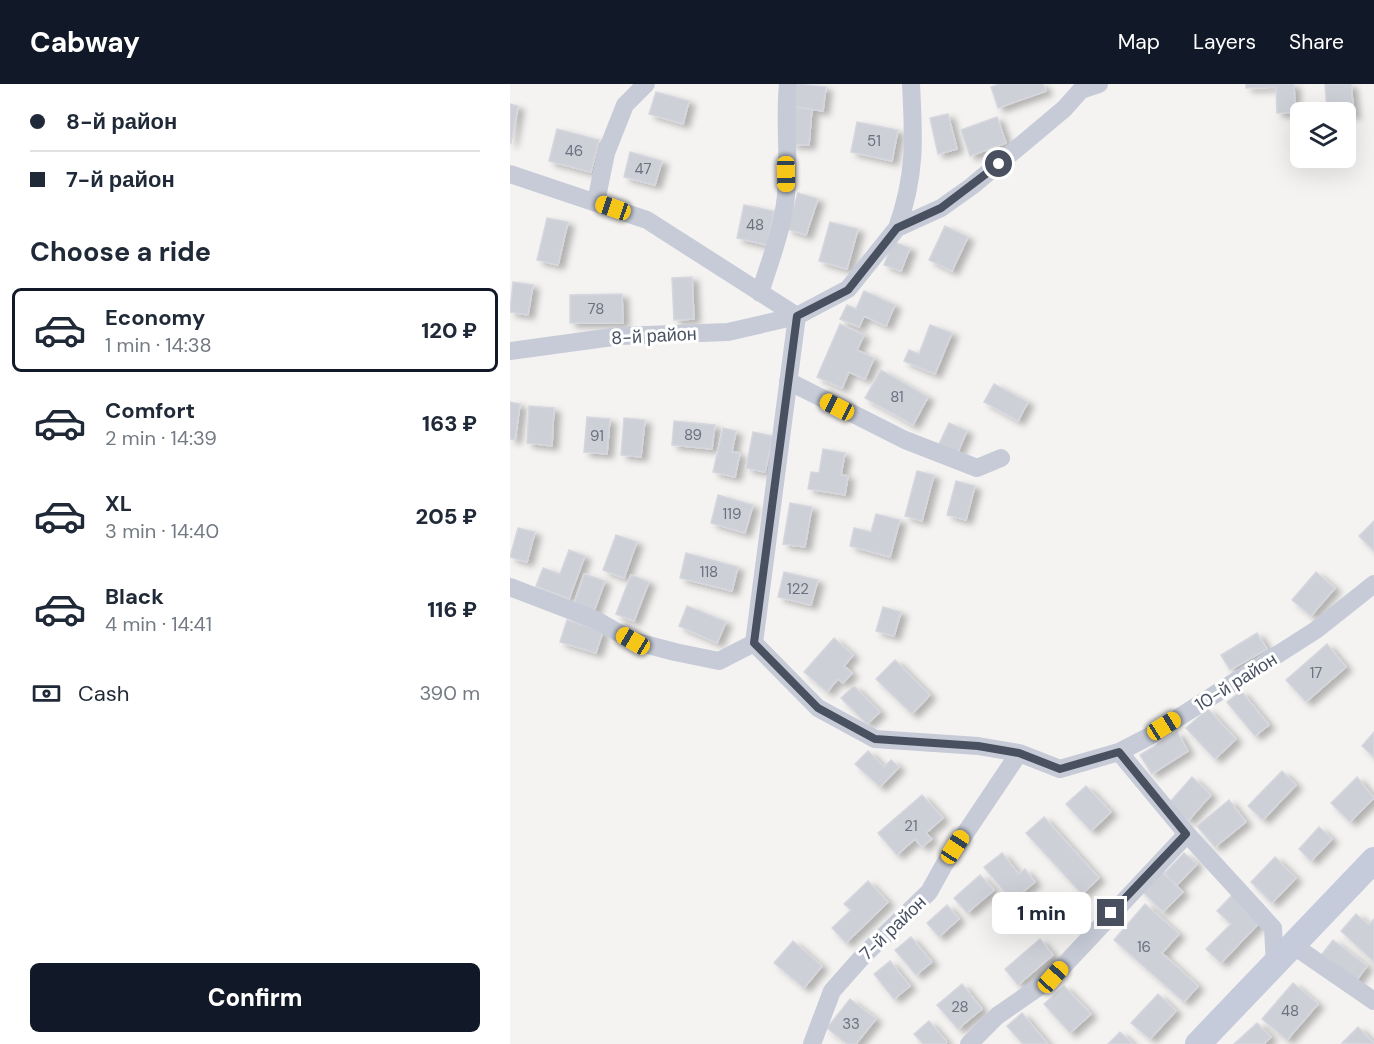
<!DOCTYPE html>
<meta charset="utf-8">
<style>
body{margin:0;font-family:"DM Sans",sans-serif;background:#f6f6f7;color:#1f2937;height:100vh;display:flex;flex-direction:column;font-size:22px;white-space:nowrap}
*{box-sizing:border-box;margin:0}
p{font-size:20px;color:#747a83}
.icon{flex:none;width:33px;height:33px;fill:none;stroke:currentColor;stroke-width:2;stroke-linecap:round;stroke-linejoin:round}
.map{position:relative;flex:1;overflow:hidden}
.drawer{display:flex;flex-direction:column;background:#fff;width:510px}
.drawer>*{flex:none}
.hud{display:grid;align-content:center;height:132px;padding:0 30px;background:#fff}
.fabs{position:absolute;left:780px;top:18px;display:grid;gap:12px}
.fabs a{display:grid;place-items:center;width:66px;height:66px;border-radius:9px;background:#fff;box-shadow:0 6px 24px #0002;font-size:30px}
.end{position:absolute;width:27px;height:27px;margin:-14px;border:8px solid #495161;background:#fff;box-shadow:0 0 0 3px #fff}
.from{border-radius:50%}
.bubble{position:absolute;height:42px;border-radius:9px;background:#fff;box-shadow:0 6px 24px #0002;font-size:20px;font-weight:800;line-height:42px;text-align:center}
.car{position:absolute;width:18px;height:36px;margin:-18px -9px;border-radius:8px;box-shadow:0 0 4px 2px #0007;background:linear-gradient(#f5c518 24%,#345 0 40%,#f5c518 0 76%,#345 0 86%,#f5c518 0)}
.hud b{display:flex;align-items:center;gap:21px;height:57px;font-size:22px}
.hud b+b{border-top:2px solid #e0e1e3}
.hud i{width:15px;height:15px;background:#1f2937}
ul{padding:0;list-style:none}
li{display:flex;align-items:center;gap:18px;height:84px;margin:0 12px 9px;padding:0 18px;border:3px solid transparent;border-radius:9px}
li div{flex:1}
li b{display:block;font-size:22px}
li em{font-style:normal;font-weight:800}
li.current{border-color:#111827}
li>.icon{width:54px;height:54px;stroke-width:1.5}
h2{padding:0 30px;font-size:27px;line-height:72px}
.pay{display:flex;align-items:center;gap:15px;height:66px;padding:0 30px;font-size:22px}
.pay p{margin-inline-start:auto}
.cta{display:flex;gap:12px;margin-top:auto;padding:12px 30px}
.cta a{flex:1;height:69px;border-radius:9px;background:#111827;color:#fff;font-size:24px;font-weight:800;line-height:69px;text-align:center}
header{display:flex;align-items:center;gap:36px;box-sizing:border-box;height:84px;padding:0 30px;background:#111827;color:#fff}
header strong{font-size:28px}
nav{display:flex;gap:33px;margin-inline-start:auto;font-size:21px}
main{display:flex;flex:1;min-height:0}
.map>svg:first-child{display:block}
.building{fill:#ced0d8;stroke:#d6d7de;stroke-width:1.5;filter:url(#shadow)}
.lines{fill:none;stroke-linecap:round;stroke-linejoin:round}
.street{stroke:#c6cbd7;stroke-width:18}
.secondary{stroke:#c5cbdb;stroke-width:26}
.route{stroke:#495161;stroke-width:8}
.labels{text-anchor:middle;stroke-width:6;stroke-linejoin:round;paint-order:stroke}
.number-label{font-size:15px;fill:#6a717f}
.street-label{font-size:18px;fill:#495161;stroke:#fff}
</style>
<header>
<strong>Cabway</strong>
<nav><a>Map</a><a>Layers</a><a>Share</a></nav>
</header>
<main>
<section class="drawer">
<div class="hud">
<b><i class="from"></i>8-й район</b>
<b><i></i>7-й район</b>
</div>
<h2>Choose a ride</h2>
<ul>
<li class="current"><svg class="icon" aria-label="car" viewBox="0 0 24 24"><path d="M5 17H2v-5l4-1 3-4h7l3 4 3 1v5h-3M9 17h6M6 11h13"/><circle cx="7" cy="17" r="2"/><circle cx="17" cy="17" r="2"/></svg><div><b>Economy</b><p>1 min · 14:38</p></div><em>120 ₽</em></li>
<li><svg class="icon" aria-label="car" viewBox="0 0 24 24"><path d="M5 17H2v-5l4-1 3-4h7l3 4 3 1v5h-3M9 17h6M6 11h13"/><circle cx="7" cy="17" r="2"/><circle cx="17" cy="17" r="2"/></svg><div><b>Comfort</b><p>2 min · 14:39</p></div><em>163 ₽</em></li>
<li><svg class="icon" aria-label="car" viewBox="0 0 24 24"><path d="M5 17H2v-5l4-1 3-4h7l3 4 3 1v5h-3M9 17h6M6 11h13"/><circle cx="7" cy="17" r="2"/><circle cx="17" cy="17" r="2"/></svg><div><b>XL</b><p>3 min · 14:40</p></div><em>205 ₽</em></li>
<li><svg class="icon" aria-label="car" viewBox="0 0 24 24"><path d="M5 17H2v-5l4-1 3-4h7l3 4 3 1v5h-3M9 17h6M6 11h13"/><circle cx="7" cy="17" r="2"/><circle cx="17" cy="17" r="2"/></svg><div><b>Black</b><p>4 min · 14:41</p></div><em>116 ₽</em></li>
</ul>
<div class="pay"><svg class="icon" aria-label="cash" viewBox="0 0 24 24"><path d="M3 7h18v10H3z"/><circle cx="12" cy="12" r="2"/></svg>Cash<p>390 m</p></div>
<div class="cta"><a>Confirm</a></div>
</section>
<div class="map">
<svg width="864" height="960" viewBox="0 0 864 960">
<defs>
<filter id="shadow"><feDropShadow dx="6" dy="4" stdDeviation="3" flood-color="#0004"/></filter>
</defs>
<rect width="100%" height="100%" fill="#f4f3f2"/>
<path class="building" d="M287,0L316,3L313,27L284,23Z
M490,0H533L536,7L488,24L481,3Z
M736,0H784L785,28L767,29L766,3L736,4Z
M815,0H841L844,31L817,28Z
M146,8L179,17L173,40L139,30Z
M0,20L8,22L1,59H0Z
M284,23L302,25L299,61L281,60Z
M438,30L447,65L428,70L420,34Z
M487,33L496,59L460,72L451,46Z
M347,38L388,46L382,77L341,68Z
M47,45L89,56L81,88L39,77Z
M120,68L152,77L145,101L114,93Z
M288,109L308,115L296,151L277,145Z
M234,121L264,127L257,161L227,154Z
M37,134L58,138L48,181L27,176Z
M320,138L348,145L337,185L309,177Z
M435,142L458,153L442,187L419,176Z
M383,158L400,164L391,187L374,181Z
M182,193L184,235L164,236L162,194Z
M3,198L23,201L18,231L0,228Z
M354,207L385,221L376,242L354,232L349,243L330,235L337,221L346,225Z
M112,210L113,239H60V211Z
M330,240L354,251L347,266L364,274L355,295L339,288L332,304L307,293Z
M420,241L442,249L425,290L394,277L399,266L409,270Z
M371,286L418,313L403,341L355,314Z
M484,300L518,318L508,337L474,318Z
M0,318L10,320L5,356L0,355Z
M19,322L44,324L42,362L17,359Z
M77,333L100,335L97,370L74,368Z
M114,334L135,336L131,373L111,371Z
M164,337L205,341L202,365L162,361Z
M439,339L457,347L448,368L429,360Z
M213,344L226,347L222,368L230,369L225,393L203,388Z
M243,348L263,352L255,388L236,384Z
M313,365L335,369L331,391L338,392L335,411L298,405L301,388L309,389Z
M407,387L424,391L412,437L395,432Z
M446,397L465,402L456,436L437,431Z
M208,411L243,421L235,449L201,439Z
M280,419L302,423L295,463L273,460Z
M366,430L390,436L380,473L340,462L344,444L361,448Z
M864,437V467L849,452Z
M8,444L25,448L17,478L0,473Z
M106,451L127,458L114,494L93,486Z
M59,466L75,472L59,515L26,502L33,484L50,490Z
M176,469L228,483L222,507L170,494Z
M274,488L308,496L301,521L268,513Z
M806,488L825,504L801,532L782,516Z
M74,490L95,497L82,533L62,526Z
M121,491L139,498L124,537L106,530Z
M177,522L216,538L207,559L169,542Z
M373,523L391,528L384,552L366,547Z
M57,536L93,547L86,569L50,558Z
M747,549L757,565L720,586L711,571Z
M324,554L343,571L334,582L342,589L333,599L328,595L317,608L294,588Z
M817,560L836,583L796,618L776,596Z
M385,576L420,611L402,630L366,595Z
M344,602L370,628L357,640L331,614Z
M731,607L759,641L745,652L717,618Z
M698,625L726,655L705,675L676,644Z
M667,648L678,667L642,690L630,671Z
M864,648V673L852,662Z
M358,667L374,683L381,676L389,683L370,703L345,680Z
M772,687L786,701L753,736L738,722Z
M682,693L701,711L678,737L659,719Z
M847,693L864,714L840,738L821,719Z
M576,702L601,728L581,747L556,720Z
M412,711L433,734L416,749L422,755L412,763L405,755L387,771L368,749Z
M719,716L736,738L705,763L687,742Z
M534,733L589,794L572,810L516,749Z
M809,743L822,755L801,777L789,765Z
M492,769L509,790L515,785L525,798L502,817L474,783Z
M674,769L687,780L667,801L654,790Z
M765,773L786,794L762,819L741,798Z
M650,785L673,808L653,828L630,805Z
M470,791L484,806L457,829L444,814Z
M358,797L378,818L336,859L322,844L341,826L334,820Z
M722,811L750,838L711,879L696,865L721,840L707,827Z
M635,820L669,850L652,869L688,902L674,918L604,856Z
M437,821L449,835L429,853L417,839Z
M846,830L859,841L864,835V878L831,847Z
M401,853L422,878L406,891L385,866Z
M530,855L543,871L508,901L495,885Z
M823,856L857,882L844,900L809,874Z
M283,857L312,882L294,904L264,879Z
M380,877L400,902L384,915L364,890Z
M783,899L808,920L777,956L752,935Z
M452,900L472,925L448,945L427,921Z
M554,902L581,930L560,949L534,920Z
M648,910L666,927L640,955L621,939Z
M340,915L366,935L346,960H337L317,944Z
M512,929L538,960H513L497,942Z
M419,937L437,958L434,960H413L404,950Z
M747,939L761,953L754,960H724Z
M848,943L864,959V960L832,959Z
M610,948L623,960H598Z"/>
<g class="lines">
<path class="street" d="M0,90L137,136L287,232L338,205L387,144L431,124L462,102L554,25L571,6L589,0
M86,118L96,69L115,21L136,0
M387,144C406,91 404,55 401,0
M250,209C260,177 273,144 276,111C280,74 274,37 278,0
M0,267L110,252L218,248L287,232L244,559L308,624L365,655L468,662L509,669L550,685L609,668L638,653L806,546L864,500
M278,297L395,356L467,384L491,374
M0,503L86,536L123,557L165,568L209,577L244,559
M609,668L677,750L763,844L765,881
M784,862L864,917
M302,960L322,907L353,872L419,808L434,781L509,669
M459,960L487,932L543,893L677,750"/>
<path class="secondary" d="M688,960L864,776"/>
</g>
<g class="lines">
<path class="route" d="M489,80L431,124L387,144L338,206L287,232L244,559L308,624L365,655L468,662L509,669L550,685L609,668L676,750L601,829"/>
</g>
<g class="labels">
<g class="number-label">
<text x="364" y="62">51</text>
<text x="64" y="72">46</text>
<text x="133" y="90">47</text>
<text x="245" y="146">48</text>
<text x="86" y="230">78</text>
<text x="387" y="318">81</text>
<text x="183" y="356">89</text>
<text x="87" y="357">91</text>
<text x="222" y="435">119</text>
<text x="199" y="493">118</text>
<text x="288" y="510">122</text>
<text x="806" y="594">17</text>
<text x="401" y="747">21</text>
<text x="634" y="868">16</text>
<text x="450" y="928">28</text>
<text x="780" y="932">48</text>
<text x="341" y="945">33</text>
</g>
<g class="street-label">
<text transform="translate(144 252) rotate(-3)" y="6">8-й район</text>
<text transform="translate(726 598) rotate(-32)" y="6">10-й район</text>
<text transform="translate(383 844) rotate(-44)" y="6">7-й район</text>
</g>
</g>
</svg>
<div class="fabs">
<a><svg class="icon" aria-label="layers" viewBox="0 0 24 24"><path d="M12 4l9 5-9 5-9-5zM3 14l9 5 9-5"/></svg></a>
</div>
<i class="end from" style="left:489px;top:80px"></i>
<i class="end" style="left:601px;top:829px"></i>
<div class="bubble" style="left:482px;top:808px;width:99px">1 min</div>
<i class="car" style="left:276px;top:90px;rotate:179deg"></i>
<i class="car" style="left:103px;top:124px;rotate:289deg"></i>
<i class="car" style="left:327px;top:323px;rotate:297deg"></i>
<i class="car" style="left:123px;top:557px;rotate:300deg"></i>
<i class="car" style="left:654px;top:642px;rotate:58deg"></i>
<i class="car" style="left:445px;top:763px;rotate:33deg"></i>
<i class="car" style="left:543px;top:893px;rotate:42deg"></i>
</div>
</main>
